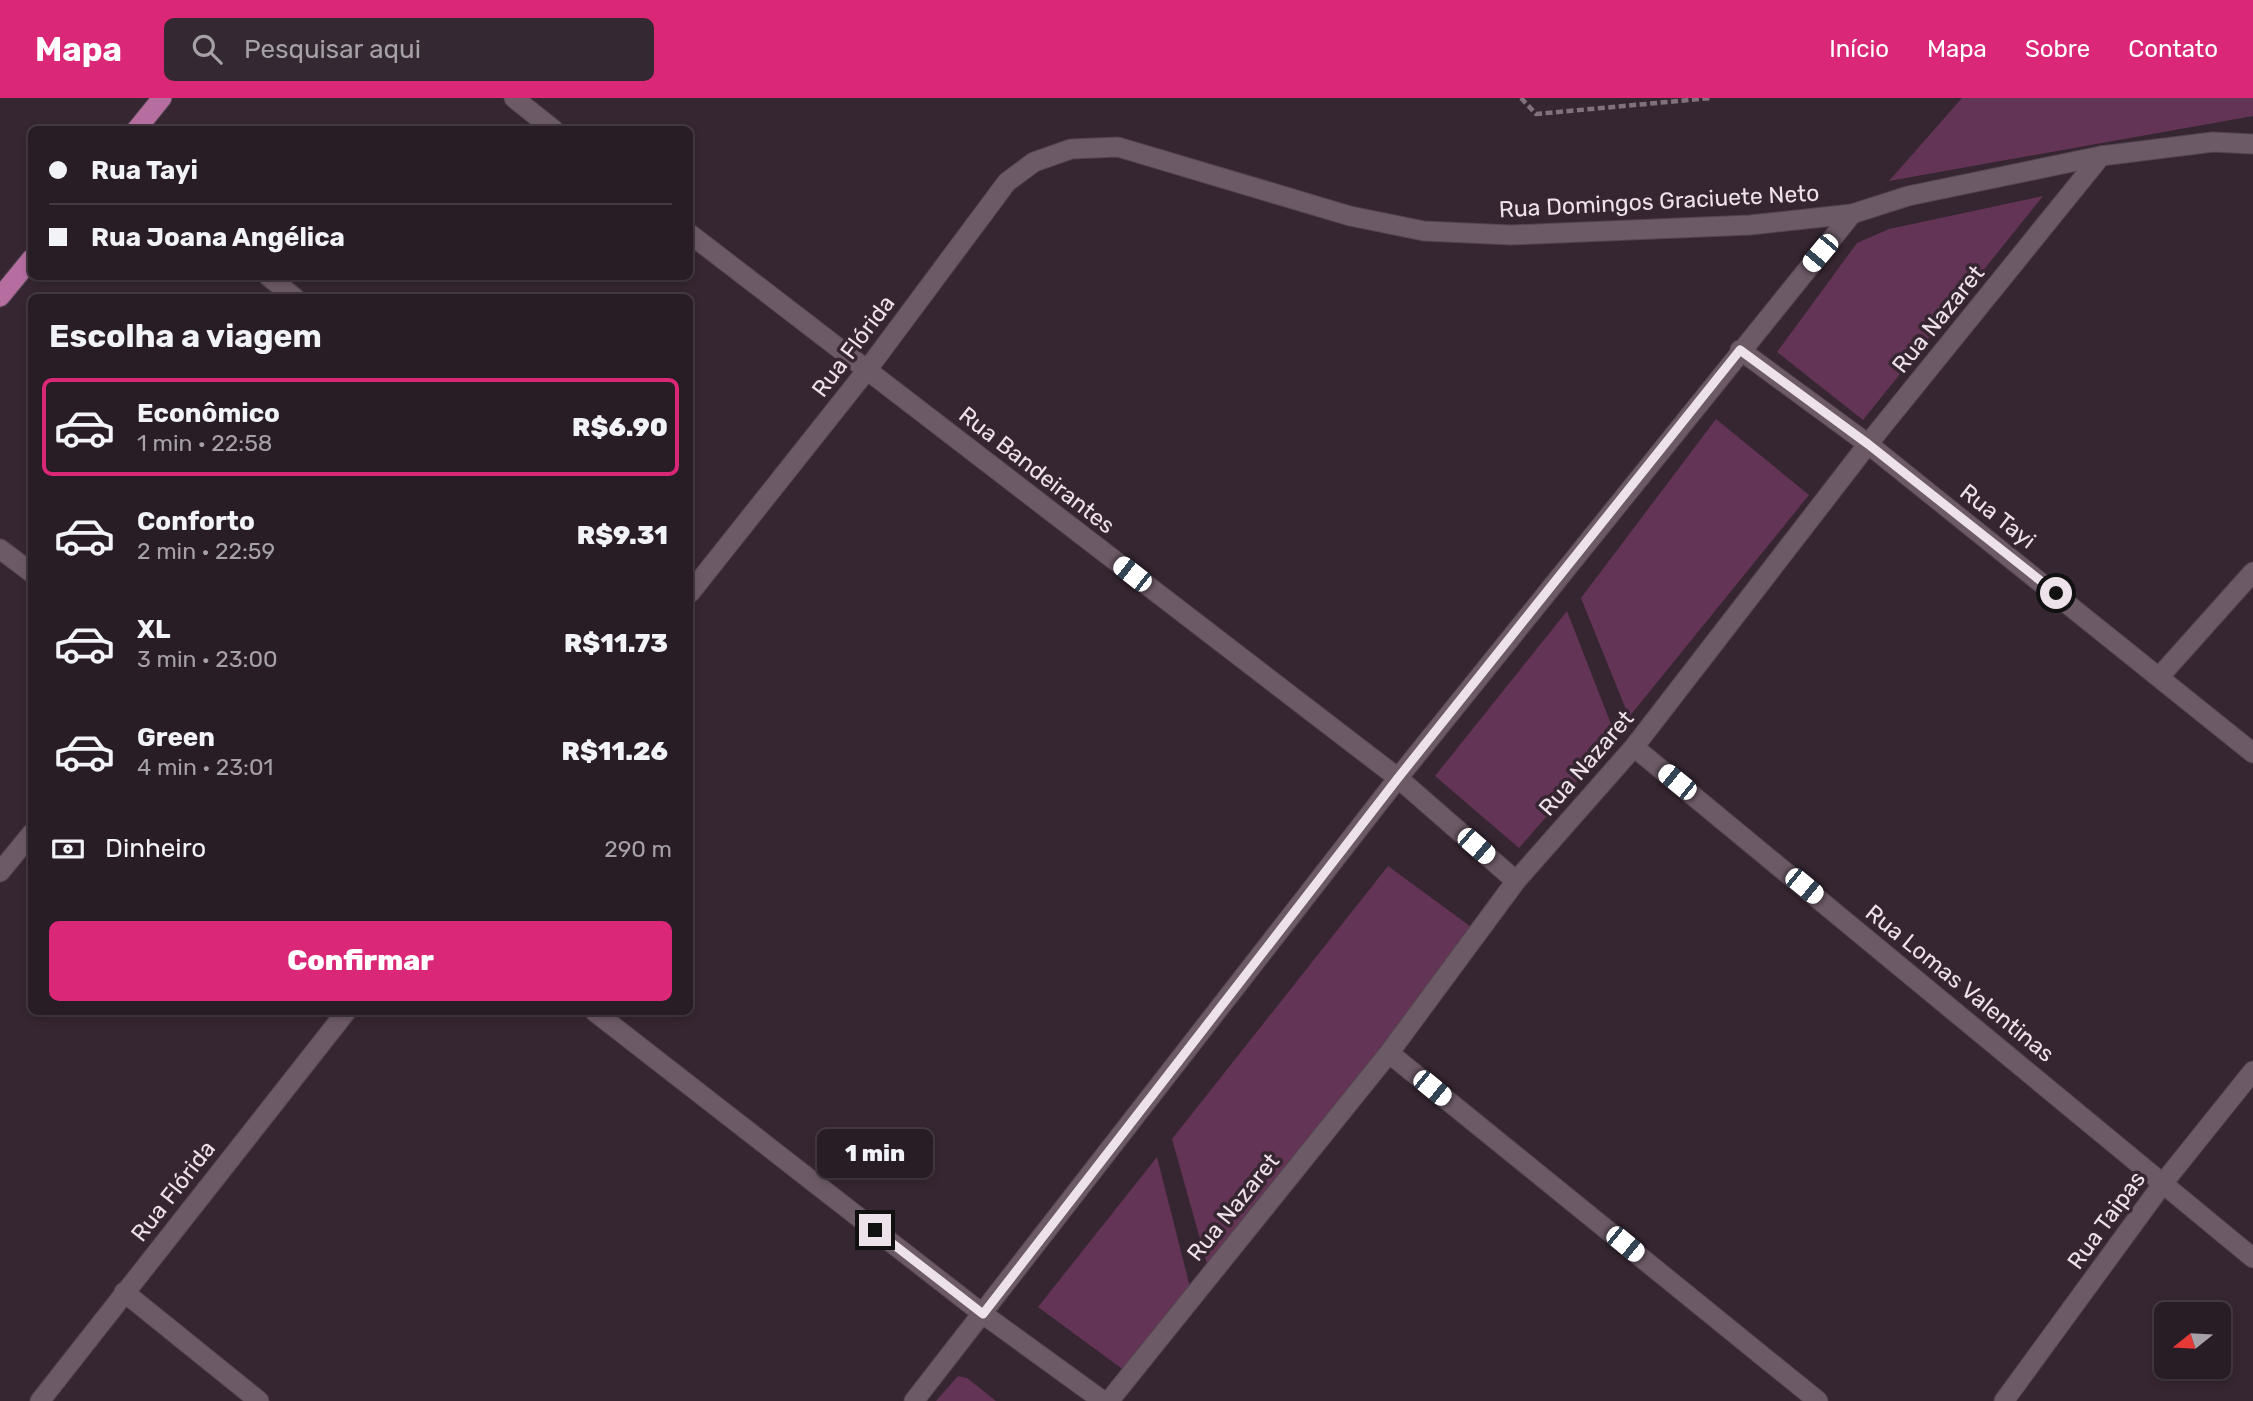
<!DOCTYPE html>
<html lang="pt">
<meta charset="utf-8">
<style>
body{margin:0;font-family:Rubik,sans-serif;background:#342932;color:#f1f3f6;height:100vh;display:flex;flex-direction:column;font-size:26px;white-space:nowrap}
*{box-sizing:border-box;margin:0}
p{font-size:23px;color:#a5a1a7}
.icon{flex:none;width:38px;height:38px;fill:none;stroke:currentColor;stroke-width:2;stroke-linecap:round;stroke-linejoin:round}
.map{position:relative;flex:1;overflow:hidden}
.details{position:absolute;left:28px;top:196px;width:665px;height:721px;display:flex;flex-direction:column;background:#281c25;border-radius:10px;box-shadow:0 4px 10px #0003,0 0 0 2px #443a42}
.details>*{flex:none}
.hud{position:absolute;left:28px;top:28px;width:665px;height:154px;border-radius:10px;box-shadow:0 4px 10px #0003,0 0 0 2px #443a42;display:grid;align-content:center;height:154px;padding:0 21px;background:#281c25}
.needle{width:46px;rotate:252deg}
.fabs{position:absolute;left:2154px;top:1204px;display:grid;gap:14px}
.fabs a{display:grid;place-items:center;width:77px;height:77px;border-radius:10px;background:#281c25;box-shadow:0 4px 10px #0003,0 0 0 2px #443a42;font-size:35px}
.end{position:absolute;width:32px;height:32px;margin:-16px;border:9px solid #ede2e9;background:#111;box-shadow:0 0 0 4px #111}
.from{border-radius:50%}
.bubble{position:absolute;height:49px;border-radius:10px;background:#281c25;box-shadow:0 4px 10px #0003,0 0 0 2px #443a42;font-size:23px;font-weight:800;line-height:49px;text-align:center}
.car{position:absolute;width:21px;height:42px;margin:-21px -10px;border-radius:9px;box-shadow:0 0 5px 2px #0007;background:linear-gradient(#fff 24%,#345 0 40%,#fff 0 76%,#345 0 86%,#fff 0)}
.hud b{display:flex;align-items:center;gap:24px;height:66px;font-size:26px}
.hud b+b{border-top:2px solid #443a42}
.hud i{width:18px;height:18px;background:#f1f3f6}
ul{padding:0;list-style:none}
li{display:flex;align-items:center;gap:21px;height:98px;margin:0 14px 10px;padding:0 7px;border:4px solid transparent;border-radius:10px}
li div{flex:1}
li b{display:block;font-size:26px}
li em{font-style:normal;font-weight:800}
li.on{border-color:#db2777}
li>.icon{width:63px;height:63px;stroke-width:1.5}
h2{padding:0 21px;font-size:32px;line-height:84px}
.pay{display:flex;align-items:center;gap:18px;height:77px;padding:0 21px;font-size:26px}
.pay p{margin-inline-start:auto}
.primary-button{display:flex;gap:14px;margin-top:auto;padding:14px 21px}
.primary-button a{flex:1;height:80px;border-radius:10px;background:#db2777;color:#fff;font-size:28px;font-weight:800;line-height:80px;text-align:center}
header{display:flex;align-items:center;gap:42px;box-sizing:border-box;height:98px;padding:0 35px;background:#db2777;color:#fff}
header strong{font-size:33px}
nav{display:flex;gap:38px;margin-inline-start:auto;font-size:24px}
.search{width:490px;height:63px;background:#342932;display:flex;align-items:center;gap:18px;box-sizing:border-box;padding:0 24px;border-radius:10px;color:#a5a1a7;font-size:26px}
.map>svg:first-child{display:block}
.green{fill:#633455}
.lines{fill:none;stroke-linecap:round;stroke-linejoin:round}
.minor-casing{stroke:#53454f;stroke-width:21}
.tertiary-casing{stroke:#53454f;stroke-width:21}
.primary-casing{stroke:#53454f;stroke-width:21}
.path{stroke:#80727c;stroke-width:4.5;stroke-dasharray:7 3.5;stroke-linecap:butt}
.minor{stroke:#6d5a67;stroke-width:19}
.tertiary{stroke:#6d5a67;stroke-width:19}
.primary{stroke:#b66ea1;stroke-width:19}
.route{stroke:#ede2e9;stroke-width:9}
.labels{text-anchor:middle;stroke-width:7;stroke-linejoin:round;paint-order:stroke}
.street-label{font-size:23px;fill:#ede2e9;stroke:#362631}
</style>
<header>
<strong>Mapa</strong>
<div class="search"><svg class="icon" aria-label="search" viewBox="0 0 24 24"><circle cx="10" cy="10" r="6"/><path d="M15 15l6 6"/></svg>Pesquisar aqui</div>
<nav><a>Início</a><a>Mapa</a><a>Sobre</a><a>Contato</a></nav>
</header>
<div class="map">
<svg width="2253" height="1303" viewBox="0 0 2253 1303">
<rect width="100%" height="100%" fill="#362631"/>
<path class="green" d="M1962,0H2253V18L1889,83Z
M2043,98L1863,322L1777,254L1857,145L1889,131Z
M1716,321L1809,397L1629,619L1581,500Z
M1567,513L1616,639L1519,750L1435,678Z
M1388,768L1478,834L1209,1173L1172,1041Z
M1157,1059L1191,1193L1129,1276L1038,1209Z
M958,1278L967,1280L996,1303H936Z"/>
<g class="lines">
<defs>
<path id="minor" d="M514,0L554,32
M690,136L1398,680L1516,783
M268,178L295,200
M1740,252L1868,346L2253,655
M0,451L32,475
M2160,578L2253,474
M1634,649L2253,1160
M0,774L32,735
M595,914L983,1216L1103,1303
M1389,955L1818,1303
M124,1194L259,1303
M914,1303L1398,680L1852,116
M1109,1303L1389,955L1516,783L1634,649L1868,346L2101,58"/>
<path id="tertiary" d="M690,495L867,272L1007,84L1034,64L1071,51L1118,49L1350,118L1424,133L1511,137L1750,127L1852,116L1908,98L2101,58L2213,44L2253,46
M40,1303L346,914
M2004,1303L2164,1084L2253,973"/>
<path id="primary" d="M136,32L162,0
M0,199L32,160"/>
</defs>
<use href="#minor" class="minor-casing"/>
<use href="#tertiary" class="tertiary-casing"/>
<use href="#primary" class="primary-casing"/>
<path class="path" d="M1521,0L1536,16L1711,0"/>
<use href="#minor" class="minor"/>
<use href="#tertiary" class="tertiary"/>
<use href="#primary" class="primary"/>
</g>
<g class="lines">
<path class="route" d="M875,1132L983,1216L1398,680L1740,252L1868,346L2056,495"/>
</g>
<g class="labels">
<g class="street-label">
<text transform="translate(1659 103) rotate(-3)" y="8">Rua Domingos Graciuete Neto</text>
<text transform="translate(1938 221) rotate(-51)" y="8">Rua Nazaret</text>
<text transform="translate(853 248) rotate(-53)" y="8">Rua Flórida</text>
<text transform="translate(1037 372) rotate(38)" y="8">Rua Bandeirantes</text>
<text transform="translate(1998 418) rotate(38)" y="8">Rua Tayi</text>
<text transform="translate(1586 665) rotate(-49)" y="8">Rua Nazaret</text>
<text transform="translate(1960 885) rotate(39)" y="8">Rua Lomas Valentinas</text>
<text transform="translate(173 1093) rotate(-52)" y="8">Rua Flórida</text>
<text transform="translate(1233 1109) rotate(-51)" y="8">Rua Nazaret</text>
<text transform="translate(2106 1122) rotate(-54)" y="8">Rua Taipas</text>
</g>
</g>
</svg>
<div class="fabs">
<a><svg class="needle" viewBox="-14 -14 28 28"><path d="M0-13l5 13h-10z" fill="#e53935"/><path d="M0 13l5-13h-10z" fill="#a5a1a7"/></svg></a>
</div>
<i class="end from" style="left:2056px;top:495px"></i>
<i class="end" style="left:875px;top:1132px"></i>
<div class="bubble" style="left:817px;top:1031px;width:116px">1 min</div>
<i class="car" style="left:1820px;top:155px;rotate:220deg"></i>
<i class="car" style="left:1132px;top:476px;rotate:308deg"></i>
<i class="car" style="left:1677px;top:684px;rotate:309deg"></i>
<i class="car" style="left:1476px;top:748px;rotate:131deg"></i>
<i class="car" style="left:1804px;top:788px;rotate:129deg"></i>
<i class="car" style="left:1432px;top:990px;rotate:129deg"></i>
<i class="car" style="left:1625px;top:1146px;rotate:129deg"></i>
<div class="hud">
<b><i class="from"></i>Rua Tayi</b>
<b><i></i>Rua Joana Angélica</b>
</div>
<section class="details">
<h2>Escolha a viagem</h2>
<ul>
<li class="on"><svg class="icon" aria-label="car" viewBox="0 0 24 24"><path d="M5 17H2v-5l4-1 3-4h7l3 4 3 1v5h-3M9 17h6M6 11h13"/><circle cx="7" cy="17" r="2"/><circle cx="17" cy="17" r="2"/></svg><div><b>Econômico</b><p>1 min · 22:58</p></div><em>R$6.90</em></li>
<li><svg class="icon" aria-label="car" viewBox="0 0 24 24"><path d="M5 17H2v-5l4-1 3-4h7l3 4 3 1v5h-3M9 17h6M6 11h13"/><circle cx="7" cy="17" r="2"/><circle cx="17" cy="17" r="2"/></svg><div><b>Conforto</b><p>2 min · 22:59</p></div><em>R$9.31</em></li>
<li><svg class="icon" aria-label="car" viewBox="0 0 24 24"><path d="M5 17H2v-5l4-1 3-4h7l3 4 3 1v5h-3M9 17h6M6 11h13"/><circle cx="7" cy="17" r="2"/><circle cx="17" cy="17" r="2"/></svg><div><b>XL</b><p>3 min · 23:00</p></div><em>R$11.73</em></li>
<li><svg class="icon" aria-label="car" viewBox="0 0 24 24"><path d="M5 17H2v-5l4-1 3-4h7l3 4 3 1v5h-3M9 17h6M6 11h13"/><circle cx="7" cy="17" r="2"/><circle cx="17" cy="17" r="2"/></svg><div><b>Green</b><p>4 min · 23:01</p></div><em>R$11.26</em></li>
</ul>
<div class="pay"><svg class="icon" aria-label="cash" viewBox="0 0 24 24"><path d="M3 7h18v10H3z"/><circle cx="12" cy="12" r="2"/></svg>Dinheiro<p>290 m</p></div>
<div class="primary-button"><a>Confirmar</a></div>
</section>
</div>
